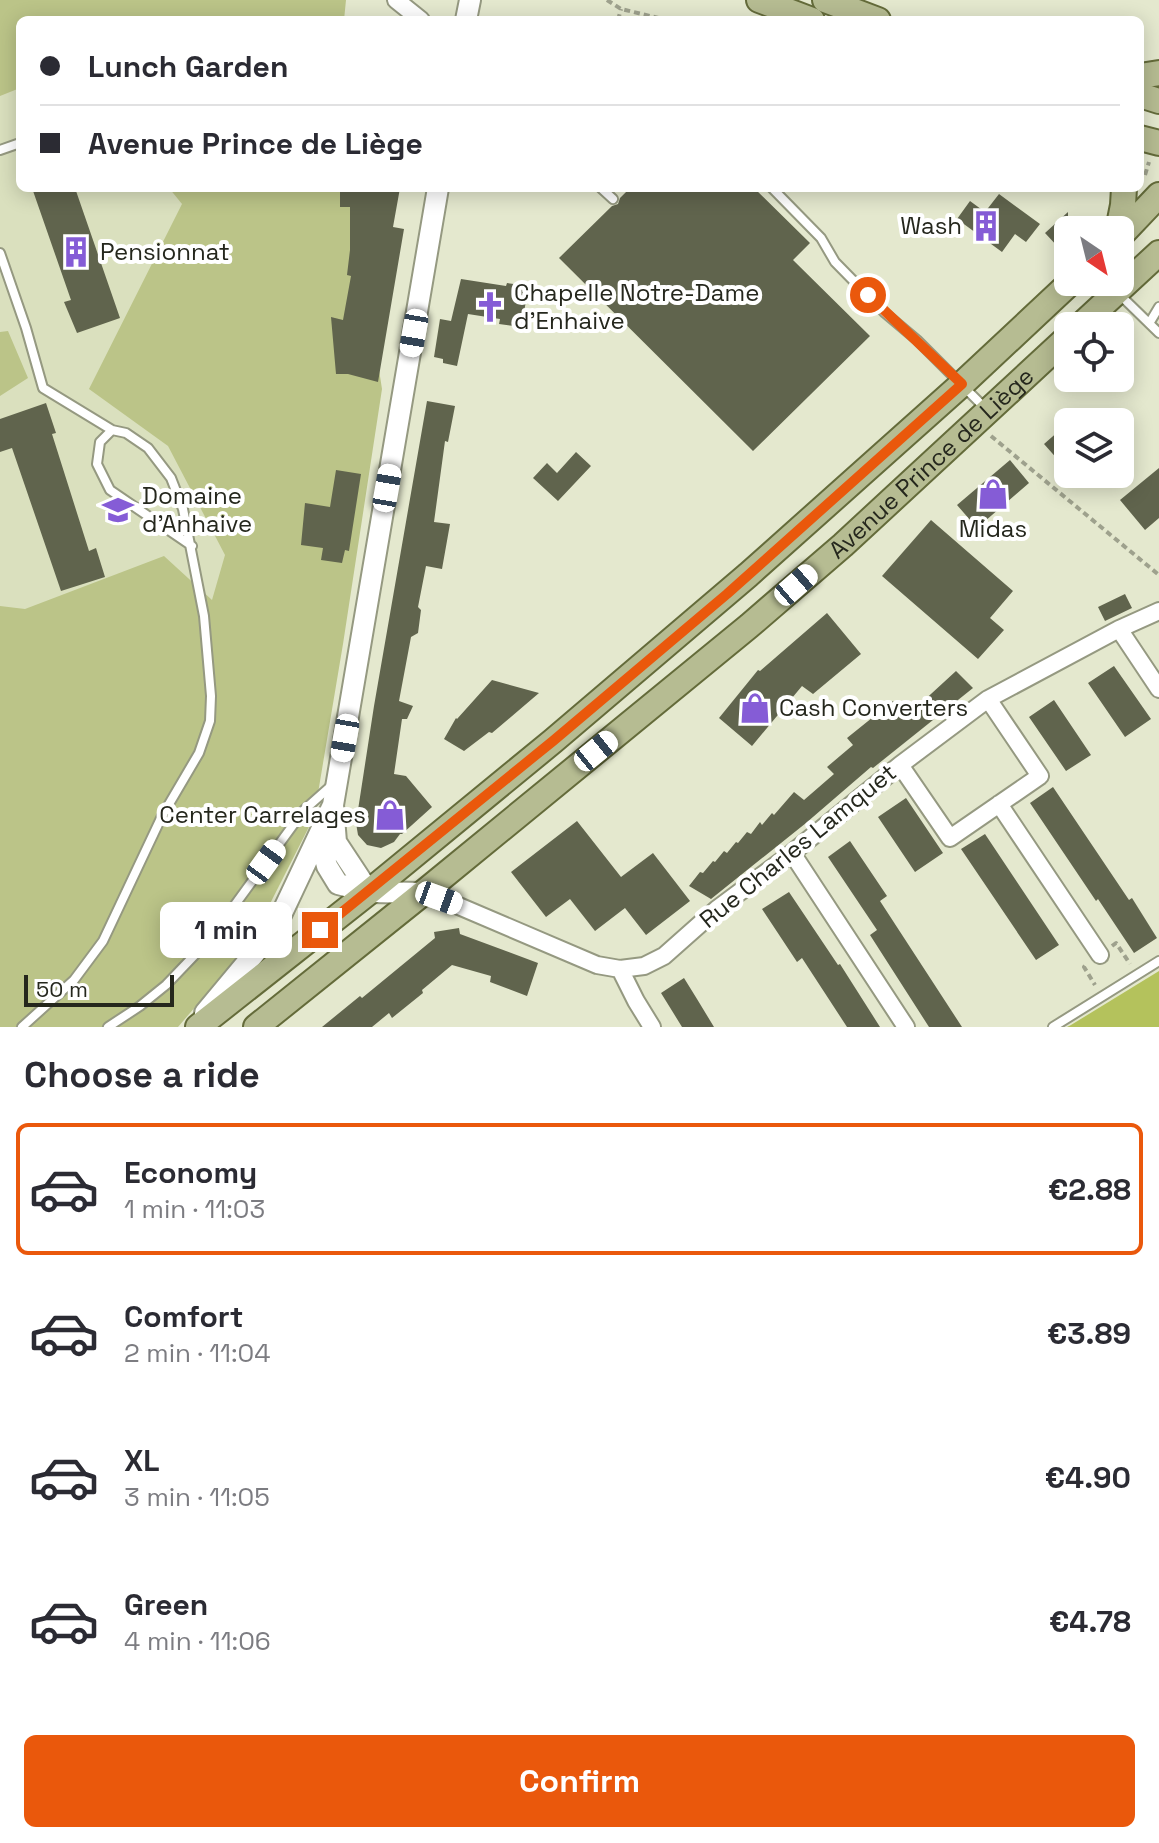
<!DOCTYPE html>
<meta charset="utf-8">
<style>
body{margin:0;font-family:"Space Grotesk",sans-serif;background:#f7f7f7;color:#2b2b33;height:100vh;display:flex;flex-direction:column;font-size:30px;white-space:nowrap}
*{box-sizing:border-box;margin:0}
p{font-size:26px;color:#7c7c81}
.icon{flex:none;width:44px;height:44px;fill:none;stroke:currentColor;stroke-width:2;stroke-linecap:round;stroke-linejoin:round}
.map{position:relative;height:1027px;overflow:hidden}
.side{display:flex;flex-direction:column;background:#fff;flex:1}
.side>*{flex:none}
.guide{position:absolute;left:16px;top:16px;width:1128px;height:176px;border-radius:12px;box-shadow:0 4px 20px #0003;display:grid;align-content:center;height:176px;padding:0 24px;background:#fff}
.needle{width:52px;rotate:145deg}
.tools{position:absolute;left:1054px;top:216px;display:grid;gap:16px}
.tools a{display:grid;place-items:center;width:80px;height:80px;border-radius:12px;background:#fff;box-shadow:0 4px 20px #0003;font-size:40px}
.scale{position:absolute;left:24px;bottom:20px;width:150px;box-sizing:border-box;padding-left:8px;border:4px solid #25271d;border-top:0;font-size:22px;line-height:28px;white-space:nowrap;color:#25271d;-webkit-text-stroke:6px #fff;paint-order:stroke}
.end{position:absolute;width:36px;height:36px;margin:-18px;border:10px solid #ea580c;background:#fff;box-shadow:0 0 0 4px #fff}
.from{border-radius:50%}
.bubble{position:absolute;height:56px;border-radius:12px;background:#fff;box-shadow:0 4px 20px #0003;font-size:26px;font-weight:600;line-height:56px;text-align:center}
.car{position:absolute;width:24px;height:48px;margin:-24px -12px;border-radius:10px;box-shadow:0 0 6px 2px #0007;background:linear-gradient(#fff 24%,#345 0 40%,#fff 0 76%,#345 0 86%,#fff 0)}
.guide b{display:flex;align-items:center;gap:28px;height:76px;font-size:30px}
.guide b+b{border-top:2px solid #e1e1e2}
.guide i{width:20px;height:20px;background:#2b2b33}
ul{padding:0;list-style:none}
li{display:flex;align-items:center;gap:24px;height:132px;margin:0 16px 12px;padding:0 8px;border:4px solid transparent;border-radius:12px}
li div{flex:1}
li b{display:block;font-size:30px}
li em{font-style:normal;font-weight:600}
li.active{border-color:#ea580c}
li>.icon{width:72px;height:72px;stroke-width:1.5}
h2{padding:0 24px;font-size:36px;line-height:96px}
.button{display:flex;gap:16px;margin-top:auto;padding:16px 24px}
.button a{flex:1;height:92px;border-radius:12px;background:#ea580c;color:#fff;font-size:32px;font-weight:600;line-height:92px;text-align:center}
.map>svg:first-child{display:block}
.built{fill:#dae0be}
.green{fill:#bbc488}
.water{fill:#b4c25c}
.building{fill:#60644d}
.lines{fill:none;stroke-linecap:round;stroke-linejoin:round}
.service-casing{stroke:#959981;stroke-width:12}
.minor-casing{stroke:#959981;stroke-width:20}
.tertiary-casing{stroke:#959981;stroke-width:24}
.primary-casing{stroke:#646b3a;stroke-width:28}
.path{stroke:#9ea18d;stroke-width:4;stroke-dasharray:6 4;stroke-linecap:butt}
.service{stroke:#fff;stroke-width:8}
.minor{stroke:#fff;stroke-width:16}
.tertiary{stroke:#fff;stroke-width:20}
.primary{stroke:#b6bc92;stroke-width:24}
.route{stroke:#ea580c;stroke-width:10}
.labels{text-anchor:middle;stroke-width:8;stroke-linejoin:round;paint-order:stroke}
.poi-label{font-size:24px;fill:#25271d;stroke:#fff;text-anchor:start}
.street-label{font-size:24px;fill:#25271d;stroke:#fff}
</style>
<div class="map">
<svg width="1159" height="1027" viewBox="0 0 1159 1027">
<rect width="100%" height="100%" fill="#e4e8ce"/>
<path class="built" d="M0,0L20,20V188H178L216,347L256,672L0,831Z"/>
<path class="green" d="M0,0H346L344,20H20V88L0,96Z
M169,188H351L382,389L343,644L314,817L250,943L178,1027H0V606L25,609L164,556L212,600L225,555L168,446L89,389L182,204Z
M8,331L28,378L0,396V332Z"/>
<path class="water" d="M1159,971V1027H1067L1071,1025Z"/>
<path class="building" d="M32,188H75L120,318L77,333L64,302L71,300Z
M340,188H400L393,227L404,229L378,382L348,374H336L331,317L343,320L351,276L347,275L350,250V207H340Z
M630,188H754L810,243L793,260L870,336L753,451L559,258L612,206L618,204L620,198Z
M999,194L1040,224L1026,242L1015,234L1002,252L957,219L970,201L985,212Z
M1068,212V239L1059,248L1045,233Z
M461,279L506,286L507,283L529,286L521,327L499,324L500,319L468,314L457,366L443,363V359L434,357L440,319L451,321Z
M427,401L455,406L448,442L445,441L434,522L450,524L442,569L426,566L418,607L421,610L418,633L411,637L399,701L413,706L407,719H402L394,774L406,776L432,807L402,834H400L394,842L381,848L367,845L358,835L356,823L374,706Z
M46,403L56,433L52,434L89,551L96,548L105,577L61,591L12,448L0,452V419Z
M1068,423V471L1044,444Z
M576,452L591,466L558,501L533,478L547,463L557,473Z
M1010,460L1029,483L977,528L957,505Z
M1159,468V518L1145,530L1120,500Z
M336,470L361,474L349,551L345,550L342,563L321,560L323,548L301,545L305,503L330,507Z
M931,520L1013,591L990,618L1004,630L978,659L882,576Z
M1125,594L1132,608L1105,621L1098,607Z
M827,613L861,654L813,694L802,686L752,746L719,718L758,670L760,671Z
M1114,666L1151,719L1125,737L1088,683Z
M956,671L973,688L873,768L871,767L806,823L711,899L689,886L700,872L703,873L713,861L715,862L724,851L727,853L736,842L738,843L747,832L751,834L760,822L762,825L772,813L774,815L794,792L804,800L834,774L827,767L853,745L847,738L893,701L907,716Z
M492,680L539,693L492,733L489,732L464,751L444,739L456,718L457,719Z
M1054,700L1091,755L1066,771L1029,717Z
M1053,787L1129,900L1132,898L1157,938L1134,953L1098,899L1096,901L1030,803Z
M906,798L943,853L915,872L878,817Z
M577,821L621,877L653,853L690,901L646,935L625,908L595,931L570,899L546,917L511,872Z
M985,834L1059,945L1036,960L961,849Z
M850,841L887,896L880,901L962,1027H929L870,935L877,930L828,857Z
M789,892L838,965L840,964L880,1027H847L802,958L797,962L762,909Z
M459,928L460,934L538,963L527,996L490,982L491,976L452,965L422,990L423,993L392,1018L389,1013L372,1027H322L360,996L362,998L435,938L434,932Z
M684,978L697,999L714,1027H682L674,1014L661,993Z"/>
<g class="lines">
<defs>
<path id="service" d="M0,150L20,143
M601,188L613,199
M772,188L821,238L835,262L885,313L917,340L987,410
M0,253L26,328L43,388L112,430
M1118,293L1159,333
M1150,322L1159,307
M22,1027L74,980L103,941L162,816L199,753L210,721L211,696L204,616L183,509L171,478L148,448L126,433L112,430L100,442L97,464L110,490L192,546
M108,1027L140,1006L166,985L210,939L304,810L331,786
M1053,1027L1159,961"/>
<path id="minor" d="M396,0L421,20
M1119,629L1159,689
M900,765L950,838L1040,776L988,699
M999,804L1100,955
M792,853L906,1027
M423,893L454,904L597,965L620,969L644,966L664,956L717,909L792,853L900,765L988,699L1119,629L1159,611
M620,969L636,1001L652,1027"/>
<path id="tertiary" d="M466,20L470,0
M333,805L336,842L369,892
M319,835L327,866L338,884L369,892L423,893
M205,1013L274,930L333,805L438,188"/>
<g id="primary">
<path d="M759,0L812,20"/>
<path d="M825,0L878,20"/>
<path d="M1140,76L1159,73"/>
<path d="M1140,95L1159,101"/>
<path d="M1140,138L1159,143"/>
<path d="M1118,230L1123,205L1124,188"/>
<path d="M1120,236L1159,195"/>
<path d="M1080,326L1159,253"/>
<path d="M198,1027L369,892L553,741L748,575L962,384L1071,282"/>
<path id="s1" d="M256,1027L423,893L749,626L843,545L1068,337"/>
</g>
</defs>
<use href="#service" class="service-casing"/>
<use href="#minor" class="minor-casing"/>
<use href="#tertiary" class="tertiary-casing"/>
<use href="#primary" class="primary-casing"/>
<path class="path" d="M607,0L621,9L667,20
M618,20L621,9
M1145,175L1149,162
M991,436L1159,575
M1112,946L1116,943L1130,964
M1085,966L1084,967L1095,985"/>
<use href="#service" class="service"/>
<use href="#minor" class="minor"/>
<use href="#tertiary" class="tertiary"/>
<use href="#primary" class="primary"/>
</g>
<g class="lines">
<path class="route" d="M320,930L553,741L727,594L962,384L868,295"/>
</g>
<defs>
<symbol id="building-bare" viewBox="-9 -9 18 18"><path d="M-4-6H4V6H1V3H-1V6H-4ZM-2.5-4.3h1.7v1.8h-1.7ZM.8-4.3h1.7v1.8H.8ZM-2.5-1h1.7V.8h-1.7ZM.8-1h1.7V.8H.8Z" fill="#855cd6" stroke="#fff" stroke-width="2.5" paint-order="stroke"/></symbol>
<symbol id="church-bare" viewBox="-9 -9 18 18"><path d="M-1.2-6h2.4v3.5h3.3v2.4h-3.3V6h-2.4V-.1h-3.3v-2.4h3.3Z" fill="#855cd6" stroke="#fff" stroke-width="2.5" paint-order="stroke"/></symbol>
<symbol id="shop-bare" viewBox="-9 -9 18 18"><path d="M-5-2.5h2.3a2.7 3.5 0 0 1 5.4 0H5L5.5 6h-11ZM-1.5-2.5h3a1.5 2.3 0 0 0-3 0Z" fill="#855cd6" stroke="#fff" stroke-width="2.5" paint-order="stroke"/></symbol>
<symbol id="school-bare" viewBox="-9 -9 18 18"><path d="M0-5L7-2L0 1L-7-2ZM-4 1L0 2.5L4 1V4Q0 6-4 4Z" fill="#855cd6" stroke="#fff" stroke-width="2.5" paint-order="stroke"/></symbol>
</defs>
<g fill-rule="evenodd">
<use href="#building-bare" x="964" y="204" width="44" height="44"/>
<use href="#building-bare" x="54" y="230" width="44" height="44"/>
<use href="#church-bare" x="468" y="285" width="44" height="44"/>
<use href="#shop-bare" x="971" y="472" width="44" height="44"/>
<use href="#school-bare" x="96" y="488" width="44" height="44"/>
<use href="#shop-bare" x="733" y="686" width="44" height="44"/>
<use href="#shop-bare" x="368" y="793" width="44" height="44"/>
</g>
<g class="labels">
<g class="poi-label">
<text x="962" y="234" text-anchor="end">Wash</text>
<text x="100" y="260">Pensionnat</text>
<text x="514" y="301">Chapelle Notre-Dame<tspan x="514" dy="28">d'Enhaive</tspan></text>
<text x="142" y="504">Domaine<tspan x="142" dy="28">d'Anhaive</tspan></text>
<text x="993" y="537" text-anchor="middle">Midas</text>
<text x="779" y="716">Cash Converters</text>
<text x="366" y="823" text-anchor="end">Center Carrelages</text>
</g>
<g class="street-label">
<text dy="8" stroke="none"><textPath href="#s1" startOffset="880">Avenue Prince de Liège</textPath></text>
<text transform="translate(798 846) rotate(-39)" y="8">Rue Charles Lamquet</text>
</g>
</g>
</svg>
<div class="tools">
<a><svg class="needle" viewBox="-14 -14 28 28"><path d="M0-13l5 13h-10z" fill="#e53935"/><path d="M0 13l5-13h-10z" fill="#7c7c81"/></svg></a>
<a><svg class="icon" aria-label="locate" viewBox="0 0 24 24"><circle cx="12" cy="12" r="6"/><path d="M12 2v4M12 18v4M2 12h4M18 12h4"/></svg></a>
<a><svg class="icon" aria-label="layers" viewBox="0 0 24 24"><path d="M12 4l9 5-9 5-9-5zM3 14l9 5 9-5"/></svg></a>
</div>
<div class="scale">50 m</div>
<i class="end from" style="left:868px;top:295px"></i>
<i class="end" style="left:320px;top:930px"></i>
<div class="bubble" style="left:160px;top:902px;width:132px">1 min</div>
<i class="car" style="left:414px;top:333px;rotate:190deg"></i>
<i class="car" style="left:387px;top:488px;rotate:10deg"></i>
<i class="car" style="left:796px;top:585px;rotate:49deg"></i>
<i class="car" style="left:345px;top:738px;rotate:190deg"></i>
<i class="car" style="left:596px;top:751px;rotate:51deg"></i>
<i class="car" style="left:266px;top:862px;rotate:36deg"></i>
<i class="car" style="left:439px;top:898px;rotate:110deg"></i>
<div class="guide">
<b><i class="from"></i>Lunch Garden</b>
<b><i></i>Avenue Prince de Liège</b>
</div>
</div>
<section class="side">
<h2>Choose a ride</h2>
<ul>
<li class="active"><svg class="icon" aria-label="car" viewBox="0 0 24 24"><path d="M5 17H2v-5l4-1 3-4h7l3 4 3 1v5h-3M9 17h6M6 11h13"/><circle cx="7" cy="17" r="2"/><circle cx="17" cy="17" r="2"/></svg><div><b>Economy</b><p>1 min · 11:03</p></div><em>€2.88</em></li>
<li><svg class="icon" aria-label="car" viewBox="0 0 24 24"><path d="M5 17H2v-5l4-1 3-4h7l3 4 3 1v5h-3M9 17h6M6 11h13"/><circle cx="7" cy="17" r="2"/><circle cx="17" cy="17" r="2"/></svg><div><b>Comfort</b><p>2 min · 11:04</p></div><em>€3.89</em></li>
<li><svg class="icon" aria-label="car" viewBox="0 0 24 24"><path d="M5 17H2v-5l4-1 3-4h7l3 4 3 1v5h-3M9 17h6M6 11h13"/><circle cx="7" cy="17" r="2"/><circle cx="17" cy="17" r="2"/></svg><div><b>XL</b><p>3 min · 11:05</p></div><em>€4.90</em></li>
<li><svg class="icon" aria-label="car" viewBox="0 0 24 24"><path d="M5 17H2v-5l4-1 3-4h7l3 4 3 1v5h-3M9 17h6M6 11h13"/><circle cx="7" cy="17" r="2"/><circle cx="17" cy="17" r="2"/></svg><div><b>Green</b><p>4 min · 11:06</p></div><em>€4.78</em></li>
</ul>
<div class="button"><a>Confirm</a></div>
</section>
